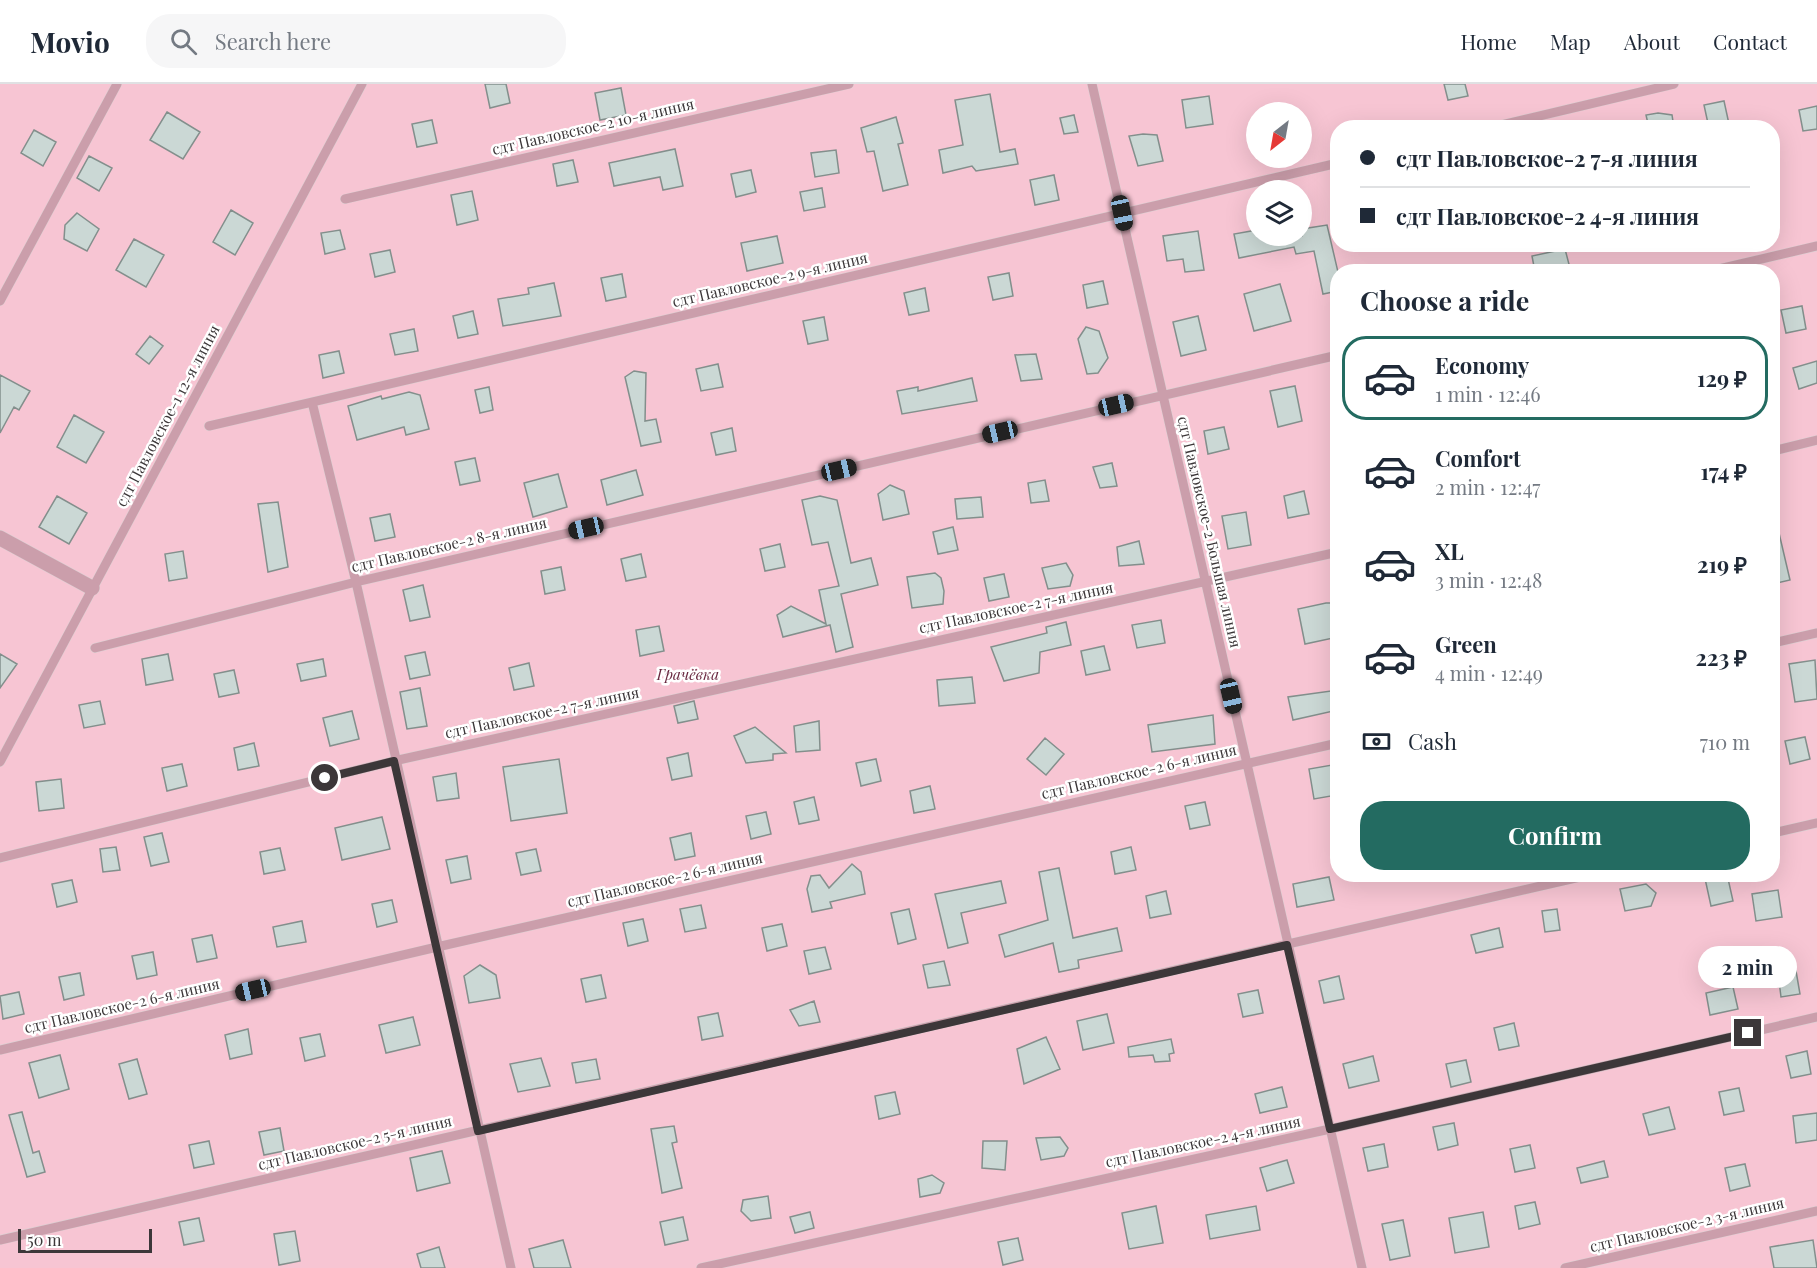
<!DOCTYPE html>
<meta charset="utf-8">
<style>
body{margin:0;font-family:"Playfair Display",serif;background:#f6f6f7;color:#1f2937;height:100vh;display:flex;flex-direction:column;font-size:22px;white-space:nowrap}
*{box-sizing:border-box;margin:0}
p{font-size:20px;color:#747a83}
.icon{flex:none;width:33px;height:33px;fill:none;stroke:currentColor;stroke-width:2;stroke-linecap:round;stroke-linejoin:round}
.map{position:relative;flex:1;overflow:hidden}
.panel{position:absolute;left:1330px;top:180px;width:450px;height:618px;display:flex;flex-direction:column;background:#fff;border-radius:24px;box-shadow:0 6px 24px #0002}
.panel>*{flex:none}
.banner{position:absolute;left:1330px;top:36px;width:450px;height:132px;border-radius:24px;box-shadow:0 6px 24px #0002;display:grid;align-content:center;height:132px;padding:0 30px;background:#fff}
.needle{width:39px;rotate:211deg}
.controls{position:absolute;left:1246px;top:18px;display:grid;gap:12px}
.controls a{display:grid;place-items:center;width:66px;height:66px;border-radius:50%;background:#fff;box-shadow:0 6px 24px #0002;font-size:30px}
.scale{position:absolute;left:18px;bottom:15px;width:134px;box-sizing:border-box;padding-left:6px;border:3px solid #3c3739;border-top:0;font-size:16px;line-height:21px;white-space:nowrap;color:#3c3739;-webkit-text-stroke:4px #fff;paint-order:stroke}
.end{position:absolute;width:27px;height:27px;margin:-14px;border:8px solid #3c3739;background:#fff;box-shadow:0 0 0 3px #fff}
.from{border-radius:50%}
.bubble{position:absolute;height:42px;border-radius:21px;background:#fff;box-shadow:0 6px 24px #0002;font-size:20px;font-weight:700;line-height:42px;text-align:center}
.car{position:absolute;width:18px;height:36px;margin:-18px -9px;border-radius:8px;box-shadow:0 0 4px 2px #0007;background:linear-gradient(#222 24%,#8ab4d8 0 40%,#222 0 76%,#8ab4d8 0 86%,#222 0)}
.banner b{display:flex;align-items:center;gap:21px;height:57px;font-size:22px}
.banner b+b{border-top:2px solid #e0e1e3}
.banner i{width:15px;height:15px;background:#1f2937}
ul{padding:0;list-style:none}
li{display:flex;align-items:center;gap:18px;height:84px;margin:0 12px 9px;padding:0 18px;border:3px solid transparent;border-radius:24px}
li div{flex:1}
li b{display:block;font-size:22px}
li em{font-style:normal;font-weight:700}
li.active{border-color:#236b61}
li>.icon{width:54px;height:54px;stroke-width:1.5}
h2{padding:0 30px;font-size:27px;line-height:72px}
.pay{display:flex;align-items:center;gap:15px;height:66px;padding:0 30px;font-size:22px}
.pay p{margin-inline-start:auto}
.primary-button{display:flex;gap:12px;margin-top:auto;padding:12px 30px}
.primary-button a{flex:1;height:69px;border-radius:24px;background:#236b61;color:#fff;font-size:24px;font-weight:700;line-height:69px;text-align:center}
header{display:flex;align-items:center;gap:36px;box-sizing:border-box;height:84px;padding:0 30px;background:#fff;border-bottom:2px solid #e0e1e3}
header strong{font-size:28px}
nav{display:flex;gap:33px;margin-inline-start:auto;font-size:21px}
.search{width:420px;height:54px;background:#f6f6f7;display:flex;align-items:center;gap:15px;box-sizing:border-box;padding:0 21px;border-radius:24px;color:#747a83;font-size:22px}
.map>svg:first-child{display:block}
.green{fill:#f7c5d3;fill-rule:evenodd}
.building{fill:#cbd8d5;stroke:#838f8c;stroke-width:1.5}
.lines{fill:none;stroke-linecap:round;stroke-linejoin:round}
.service-casing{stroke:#dcd0d3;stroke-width:10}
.minor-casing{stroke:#dcd0d3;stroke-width:16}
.service{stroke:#cb9eab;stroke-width:9}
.minor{stroke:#cb9eab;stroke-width:15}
.route{stroke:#3c3739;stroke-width:8}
.labels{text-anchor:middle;stroke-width:5;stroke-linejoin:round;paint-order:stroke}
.street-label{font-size:15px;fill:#3c3739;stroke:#fff}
.park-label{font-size:15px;font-style:italic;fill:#68273f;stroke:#fff}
</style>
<header>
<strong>Movio</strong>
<div class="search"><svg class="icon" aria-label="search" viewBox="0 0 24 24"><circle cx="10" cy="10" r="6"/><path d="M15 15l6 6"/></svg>Search here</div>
<nav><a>Home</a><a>Map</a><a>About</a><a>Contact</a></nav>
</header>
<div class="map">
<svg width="1817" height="1184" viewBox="0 0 1817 1184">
<rect width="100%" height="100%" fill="#fff2f5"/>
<path class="green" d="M0,0H1817V1184H0ZM1257,28H1302V74H1257ZM1338,44H1773V160H1338ZM1257,106H1302V152H1257ZM1338,188H1773V790H1338Z"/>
<path class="building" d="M485,0H506L510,19L490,24Z
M1444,0H1465L1468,12L1448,16Z
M621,4L626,31L600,36L595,9Z
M990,10L1000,68L1015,65L1018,80L976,87L972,82L943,89L939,66L963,61L955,16Z
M1209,12L1213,40L1186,44L1182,16Z
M1724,17L1729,40L1709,44L1704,21Z
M1817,22V45L1803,47L1799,26Z
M167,28L200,48L183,75L150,56Z
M1658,29L1672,31L1674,44H1649L1646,31Z
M1074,31L1078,48L1064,50L1060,34Z
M896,33L903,59L898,60L908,101L883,107L874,67L867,68L861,44Z
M432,36L437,59L417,63L412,40Z
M34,46L56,58L43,82L21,69Z
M1143,50L1157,51L1163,77L1138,82L1129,52Z
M675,65L683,102L663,106L660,93L614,102L609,79Z
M836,66L839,89L815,93L811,69Z
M89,72L112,84L99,107L77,94Z
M573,76L578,98L557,102L553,80Z
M751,86L756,108L736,113L731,90Z
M1054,91L1059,116L1035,121L1030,96Z
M822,104L825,123L804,127L800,108Z
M472,107L478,136L457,141L451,111Z
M231,126L253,139L235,171L213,158Z
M77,129L99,145L87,167L64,155L65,141Z
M1327,141L1338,188V207L1323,210L1314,167L1296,170L1294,163L1239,174L1234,150L1257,146V152H1302V145Z
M340,146L345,165L325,170L321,149Z
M1198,147L1204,186L1185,188L1183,175L1167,177L1163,152Z
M777,152L783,179L747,187L741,159Z
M134,155L164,171L146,203L116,186Z
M1565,165L1571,188H1535L1532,172Z
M390,166L395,188L375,193L370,170Z
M1009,189L1013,212L993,216L988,193Z
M622,190L626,213L606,217L601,194Z
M1103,197L1108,220L1087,224L1083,201Z
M554,199L561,232L503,242L498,215L529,210L528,204Z
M1280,200L1291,237L1254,247L1244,210Z
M925,204L929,227L909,231L904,209Z
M1802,222L1806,245L1786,249L1781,226Z
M473,227L478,250L458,254L453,232Z
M1198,232L1206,266L1181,272L1173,238Z
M824,233L828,256L808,260L803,237Z
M1086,243L1099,247L1108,274L1098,289L1087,290L1078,255Z
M414,245L418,267L395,271L390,250Z
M150,252L163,262L149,280L136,270Z
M339,267L344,289L323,294L319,271Z
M1036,270L1042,295L1021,297L1015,271Z
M1817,277V299L1799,305L1793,284Z
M718,280L723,303L701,307L696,285Z
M634,287L646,289L645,337L656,335L661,358L641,362L625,293Z
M0,291L30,307L19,326L14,323L0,349Z
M972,294L977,317L902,330L897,307L918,303V307Z
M1295,302L1302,337L1278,343L1270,307Z
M489,303L493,326L480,329L475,306Z
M409,308L420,311L429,345L406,351L404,343L357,356L348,322L381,312L382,315Z
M74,331L104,348L86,379L57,363Z
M1224,343L1229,365L1208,370L1204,347Z
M732,344L736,367L716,371L711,349Z
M475,374L480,397L460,401L455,378Z
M1112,379L1117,402L1100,404L1093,383Z
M636,386L643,411L607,421L601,396Z
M558,390L567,423L533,433L524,399Z
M1045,396L1049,417L1031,419L1028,399Z
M890,401L904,407L909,430L883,436L878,410Z
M1304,407L1309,430L1288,434L1284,412Z
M57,412L87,429L69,460L39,443Z
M820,412L837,416L851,479L871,474L878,501L841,510L853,563L836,568L830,541L783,553L777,531L791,522L826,540L819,506L839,502L828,458L812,461L802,416Z
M981,413L983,433L957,435L955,415Z
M278,418L288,483L268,488L258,420Z
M1246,428L1251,461L1228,465L1222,432Z
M390,430L395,453L375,457L370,434Z
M953,443L958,466L938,470L933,448Z
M1779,449L1790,496L1773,500V450Z
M1139,457L1144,480L1119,482L1117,463Z
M780,460L785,483L765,487L760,465Z
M183,467L187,494L169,497L165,470Z
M641,470L646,493L626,497L621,475Z
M1066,479L1073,491L1070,502L1048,505L1042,484Z
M561,483L565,506L545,510L541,487Z
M935,489L941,494L944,507L943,520L912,524L907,493Z
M1004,490L1009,513L989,517L984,494Z
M423,501L430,533L410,537L403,506Z
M1326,519H1338V553L1305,560L1298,525Z
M1161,536L1165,559L1137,564L1132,541Z
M1066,538L1071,561L1040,568L1039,589L1004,597L991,563L1047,549L1046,543Z
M659,542L664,567L640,572L636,546Z
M1104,562L1110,586L1086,591L1081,567Z
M425,568L430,591L410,595L405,572Z
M0,570L17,580L0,604Z
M168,570L173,596L146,601L142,575Z
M323,575L326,592L301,597L297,580Z
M1815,576L1817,615L1795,618L1789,580Z
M529,579L534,602L514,606L509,584Z
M234,586L239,609L219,613L214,590Z
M972,593L975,619L939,622L937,596Z
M420,604L427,642L407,645L400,608Z
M1338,606V626L1293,636L1288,613Z
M100,617L105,640L84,644L79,621Z
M694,617L698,635L678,639L674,622Z
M352,627L359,655L330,662L323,634Z
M1213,631L1215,660L1152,668L1148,641Z
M819,637L820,666L796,668L794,642Z
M755,643L786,669L773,670V676L746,679L734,652Z
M1805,653L1810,675L1790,680L1785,657Z
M1045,654L1064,670L1046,691L1027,675Z
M254,659L259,682L238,686L234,664Z
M688,669L692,692L672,696L667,674Z
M559,675L567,729L511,737L503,683Z
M876,675L881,697L861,702L856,679Z
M182,680L187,702L167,707L162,684Z
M1332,681L1337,711L1314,715L1309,685Z
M456,689L459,714L437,717L433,693Z
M61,695L64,724L39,727L36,698Z
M930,702L935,725L914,729L910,707Z
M814,713L819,736L799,740L794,718Z
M1205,718L1210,741L1190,745L1185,722Z
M766,728L771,750L751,755L746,732Z
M382,733L390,765L342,776L335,744Z
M162,749L169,778L151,782L144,753Z
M691,749L695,772L675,776L670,754Z
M116,763L120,786L103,788L100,765Z
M1131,763L1136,786L1115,790L1111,768Z
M280,764L285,786L264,790L260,768Z
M536,765L541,787L521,791L516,769Z
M467,772L471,795L451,799L446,776Z
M852,780L861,788L865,810L830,818L832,824L812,828L807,805L811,792L820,791L829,804Z
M1059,784L1073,854L1117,844L1122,867L1078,876L1079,884L1059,888L1053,859L1005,873L999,851L1048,836L1039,788Z
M1704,790H1727L1733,817L1711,822Z
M1329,793L1334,816L1297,823L1293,800Z
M72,796L77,818L57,823L52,800Z
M1001,797L1006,819L961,829L968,859L948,864L935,810Z
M1646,800L1656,809L1651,822L1625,827L1620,805Z
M1778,806L1782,833L1756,837L1752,810Z
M1166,807L1171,830L1150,834L1146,812Z
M392,816L397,838L377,843L372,820Z
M701,821L706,844L685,848L680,825Z
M909,825L916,855L898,860L891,829Z
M1557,825L1560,846L1545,848L1542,827Z
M643,835L648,857L628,862L623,839Z
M302,837L306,858L277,863L273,843Z
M782,840L787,862L767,867L762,844Z
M1499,844L1503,863L1476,869L1471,851Z
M212,851L217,874L197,878L192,855Z
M825,863L831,885L809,890L804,867Z
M153,868L157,891L137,895L132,872Z
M944,877L950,901L928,904L923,881Z
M480,881L496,891L500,914L469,919L464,892Z
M1796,887L1800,910L1781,913L1778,889Z
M80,889L84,911L64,916L59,893Z
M601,891L606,914L586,918L581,895Z
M1339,892L1344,915L1324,919L1319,897Z
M1733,903L1738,925L1710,931L1706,909Z
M1258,906L1263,929L1243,933L1238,910Z
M19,908L24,930L3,935L0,912Z
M814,917L820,938L799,942L790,926Z
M718,929L723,952L702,956L698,933Z
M1107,930L1114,959L1083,966L1077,937Z
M413,933L420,961L386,969L379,941Z
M1514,939L1519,962L1499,966L1494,944Z
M248,945L252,970L230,975L225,951Z
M320,950L325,972L305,977L300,954Z
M1046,953L1060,985L1024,1000L1017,965Z
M1171,955L1174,969L1169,970L1170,977L1155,978L1153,971L1129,973L1128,963Z
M1807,967L1811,990L1791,994L1786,972Z
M60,971L69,1005L39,1014L29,979Z
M1373,972L1379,997L1349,1004L1343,980Z
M541,974L550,1002L518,1008L510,980Z
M137,975L147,1010L129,1015L119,980Z
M596,975L600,995L576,999L572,979Z
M1466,976L1471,998L1451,1003L1446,980Z
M1282,1003L1287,1023L1260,1029L1255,1010Z
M1739,1004L1744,1027L1724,1031L1719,1008Z
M895,1008L900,1030L879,1035L875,1012Z
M1669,1023L1675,1045L1649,1051L1643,1030Z
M22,1028L33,1069L39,1067L45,1088L27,1093L9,1031Z
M1817,1029V1056L1796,1059L1793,1032Z
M1454,1039L1458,1061L1438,1066L1433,1043Z
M674,1042L677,1058L672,1059L682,1104L662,1109L651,1045Z
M280,1044L284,1067L264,1071L259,1048Z
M1060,1053L1068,1064L1064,1072L1041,1076L1036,1054Z
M209,1057L214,1080L194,1084L189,1061Z
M983,1057H1007L1005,1086L982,1084Z
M1384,1060L1388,1083L1368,1087L1363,1064Z
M1530,1061L1535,1084L1515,1088L1510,1065Z
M442,1067L450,1099L417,1107L410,1074Z
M1287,1076L1294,1099L1267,1107L1260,1084Z
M1604,1077L1608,1093L1581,1099L1577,1084Z
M1745,1080L1750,1102L1730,1107L1725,1084Z
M932,1091L944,1099L940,1109L920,1113L918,1095Z
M768,1112L771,1134L751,1137L741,1127L743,1116Z
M1535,1118L1540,1140L1519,1145L1515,1122Z
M1156,1122L1163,1159L1129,1165L1122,1129Z
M1256,1122L1260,1146L1210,1155L1206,1131Z
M810,1128L814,1144L795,1149L790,1133Z
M1483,1128L1489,1163L1455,1169L1449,1134Z
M683,1133L688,1156L665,1161L660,1138Z
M199,1134L204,1157L184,1161L179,1138Z
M1403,1136L1410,1172L1390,1176L1382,1140Z
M295,1147L300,1177L279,1181L274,1150Z
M1018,1154L1023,1176L1003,1181L998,1158Z
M563,1156L571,1184H534L529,1165Z
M1813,1156L1817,1184H1774L1770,1163Z
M439,1163L445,1184H421L417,1170Z"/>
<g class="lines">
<defs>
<path id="service" d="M1092,0L1362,1184
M1489,44L1674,0
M345,115L849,0
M1706,188L1817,162
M0,217L117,0
M312,318L356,498L511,1184
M209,342L1338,79
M1773,367L1817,356
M1773,559L1817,549
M95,564L356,498L1338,271
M0,678L362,0
M1773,749L1817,739
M0,774L394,677L1338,468
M0,966L437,863L1338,659
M0,1156L1593,790
M701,1184L1330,1045L1817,933
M1565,1184L1817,1127"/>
<path id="minor" d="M0,454L92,504"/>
</defs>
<use href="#service" class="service-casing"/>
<use href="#minor" class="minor-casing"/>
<use href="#service" class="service"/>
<use href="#minor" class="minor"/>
</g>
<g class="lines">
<path class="route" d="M325,694L394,677L478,1047L1287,861L1330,1045L1748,949"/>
</g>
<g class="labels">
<g class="street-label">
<text transform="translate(593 43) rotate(-13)" y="5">сдт Павловское-2 10-я линия</text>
<text transform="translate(770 196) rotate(-13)" y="5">сдт Павловское-2 9-я линия</text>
<text transform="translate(168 332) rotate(-62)" y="5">сдт Павловское-1 12-я линия</text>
<text transform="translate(1209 448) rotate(77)" y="5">сдт Павловское-2 Большая линия</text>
<text transform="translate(449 461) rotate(-13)" y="5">сдт Павловское-2 8-я линия</text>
<text transform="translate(1016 524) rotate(-12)" y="5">сдт Павловское-2 7-я линия</text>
<text transform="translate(542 629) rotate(-12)" y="5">сдт Павловское-2 7-я линия</text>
<text transform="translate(1139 688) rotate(-13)" y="5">сдт Павловское-2 6-я линия</text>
<text transform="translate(665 796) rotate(-13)" y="5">сдт Павловское-2 6-я линия</text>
<text transform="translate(122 922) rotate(-13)" y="5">сдт Павловское-2 6-я линия</text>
<text transform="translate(1203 1058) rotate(-12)" y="5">сдт Павловское-2 4-я линия</text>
<text transform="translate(355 1059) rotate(-13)" y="5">сдт Павловское-2 5-я линия</text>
<text transform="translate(1687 1141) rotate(-13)" y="5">сдт Павловское-2 3-я линия</text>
</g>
<g class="park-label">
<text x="688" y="596">Грачёвка</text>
</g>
</g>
</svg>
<div class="controls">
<a><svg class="needle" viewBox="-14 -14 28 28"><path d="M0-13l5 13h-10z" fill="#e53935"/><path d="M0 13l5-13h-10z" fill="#747a83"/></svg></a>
<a><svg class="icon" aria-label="layers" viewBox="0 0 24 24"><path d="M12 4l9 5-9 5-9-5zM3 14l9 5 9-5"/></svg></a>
</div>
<div class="scale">50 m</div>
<i class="end from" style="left:325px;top:694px"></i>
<i class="end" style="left:1748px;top:949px"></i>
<div class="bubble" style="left:1698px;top:862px;width:99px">2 min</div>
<i class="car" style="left:1122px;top:129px;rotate:168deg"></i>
<i class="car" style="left:1116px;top:321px;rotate:77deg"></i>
<i class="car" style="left:1000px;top:348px;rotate:257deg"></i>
<i class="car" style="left:839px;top:386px;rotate:77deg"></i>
<i class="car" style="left:586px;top:444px;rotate:257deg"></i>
<i class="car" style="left:1231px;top:612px;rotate:167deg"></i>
<i class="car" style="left:253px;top:906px;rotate:257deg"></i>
<div class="banner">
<b><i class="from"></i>сдт Павловское-2 7-я линия</b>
<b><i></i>сдт Павловское-2 4-я линия</b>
</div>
<section class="panel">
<h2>Choose a ride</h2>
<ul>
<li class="active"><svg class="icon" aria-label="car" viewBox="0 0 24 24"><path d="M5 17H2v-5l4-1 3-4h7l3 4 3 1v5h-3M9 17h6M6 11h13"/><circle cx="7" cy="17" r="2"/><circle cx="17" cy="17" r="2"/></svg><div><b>Economy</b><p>1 min · 12:46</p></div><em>129 ₽</em></li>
<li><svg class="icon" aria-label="car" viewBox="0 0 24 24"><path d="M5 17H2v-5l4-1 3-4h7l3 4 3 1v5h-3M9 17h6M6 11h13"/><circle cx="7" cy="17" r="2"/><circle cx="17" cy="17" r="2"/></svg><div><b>Comfort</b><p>2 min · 12:47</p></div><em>174 ₽</em></li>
<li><svg class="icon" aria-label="car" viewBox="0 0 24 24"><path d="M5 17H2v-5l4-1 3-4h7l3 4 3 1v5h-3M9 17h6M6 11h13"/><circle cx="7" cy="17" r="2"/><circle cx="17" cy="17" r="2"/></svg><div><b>XL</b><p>3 min · 12:48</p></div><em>219 ₽</em></li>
<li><svg class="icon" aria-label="car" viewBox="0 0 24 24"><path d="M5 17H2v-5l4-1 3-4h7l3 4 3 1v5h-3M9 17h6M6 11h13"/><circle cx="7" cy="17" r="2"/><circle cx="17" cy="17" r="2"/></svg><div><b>Green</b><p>4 min · 12:49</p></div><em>223 ₽</em></li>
</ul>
<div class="pay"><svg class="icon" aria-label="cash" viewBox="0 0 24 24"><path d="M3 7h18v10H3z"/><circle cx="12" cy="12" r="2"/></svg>Cash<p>710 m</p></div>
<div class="primary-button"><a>Confirm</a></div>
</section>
</div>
